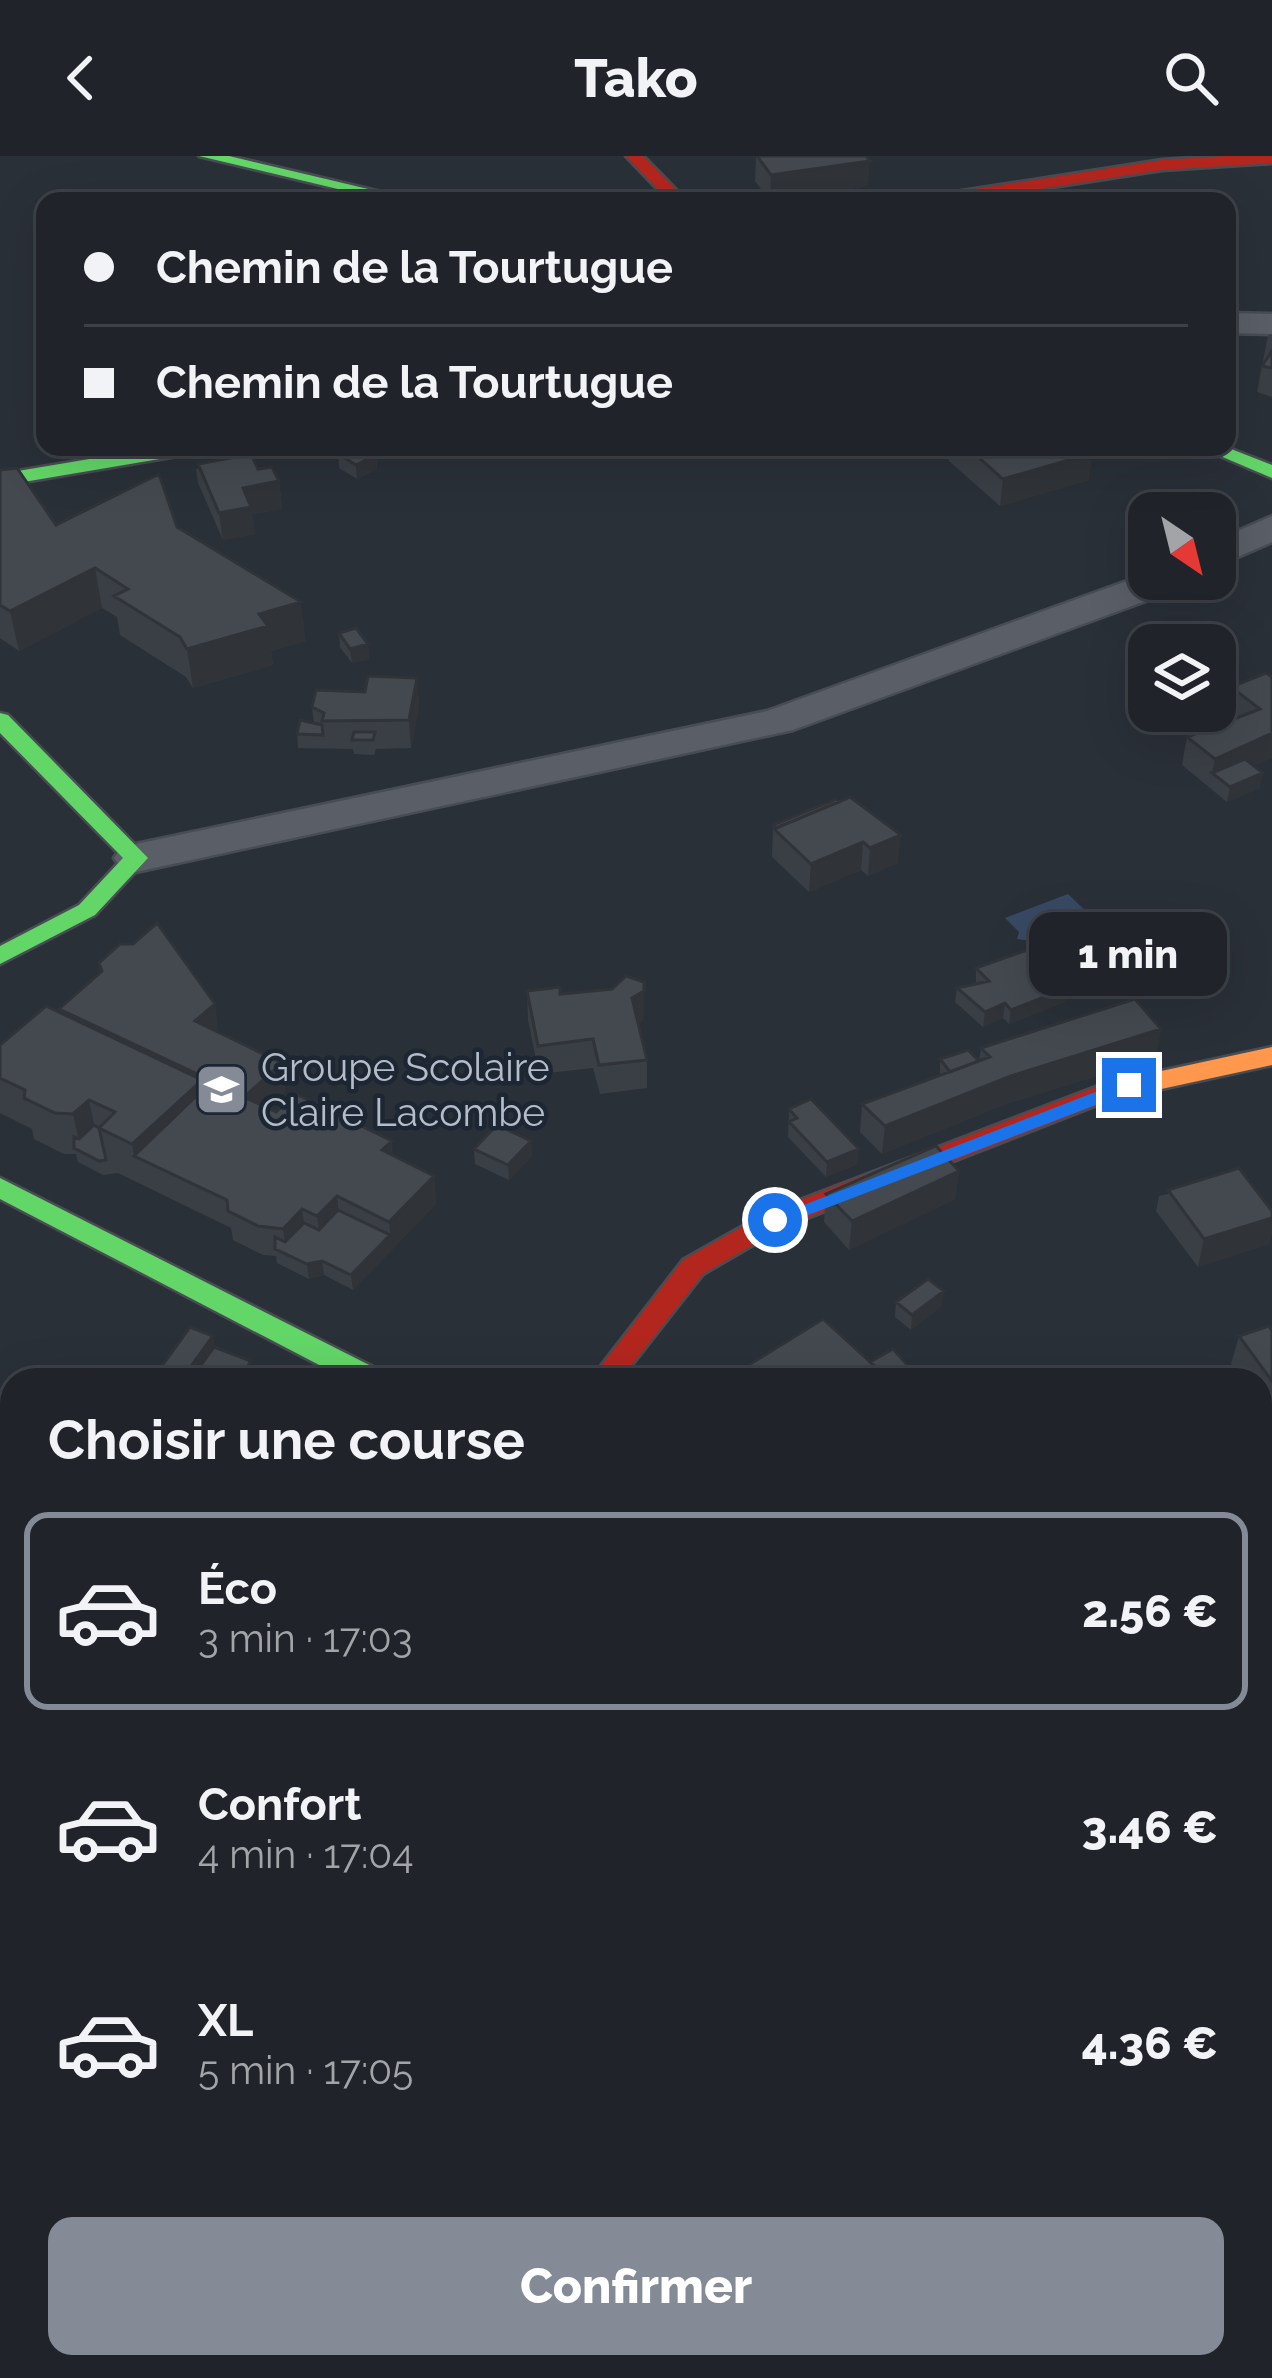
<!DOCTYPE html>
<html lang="fr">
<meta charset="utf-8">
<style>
body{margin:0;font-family:Raleway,sans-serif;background:#282c32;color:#f1f3f6;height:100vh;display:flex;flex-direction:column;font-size:45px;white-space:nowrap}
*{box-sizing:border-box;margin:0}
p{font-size:39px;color:#a2a4a8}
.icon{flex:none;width:66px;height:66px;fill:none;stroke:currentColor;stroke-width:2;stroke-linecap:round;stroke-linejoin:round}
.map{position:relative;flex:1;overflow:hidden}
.panel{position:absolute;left:0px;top:1212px;width:1272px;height:1011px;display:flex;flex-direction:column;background:#20242a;border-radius:36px 36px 0 0;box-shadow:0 12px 48px #0002,0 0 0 3px #3d4147}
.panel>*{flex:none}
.guide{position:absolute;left:36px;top:36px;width:1200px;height:264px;border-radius:24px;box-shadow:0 12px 48px #0002,0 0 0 3px #3d4147;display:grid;align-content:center;height:264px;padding:0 48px;background:#20242a}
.needle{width:78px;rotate:145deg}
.fabs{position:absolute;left:1128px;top:336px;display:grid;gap:24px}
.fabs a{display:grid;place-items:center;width:108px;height:108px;border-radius:24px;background:#20242a;box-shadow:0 12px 48px #0002,0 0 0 3px #3d4147;font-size:60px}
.end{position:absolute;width:54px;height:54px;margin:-27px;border:15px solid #1a73e8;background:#fff;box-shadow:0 0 0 6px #fff}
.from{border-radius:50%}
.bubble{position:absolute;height:84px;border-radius:24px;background:#20242a;box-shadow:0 12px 48px #0002,0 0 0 3px #3d4147;font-size:39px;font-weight:800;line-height:84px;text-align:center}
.guide b{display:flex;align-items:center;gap:42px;height:114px;font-size:45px}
.guide b+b{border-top:3px solid #3d4147}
.guide i{width:30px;height:30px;background:#f1f3f6}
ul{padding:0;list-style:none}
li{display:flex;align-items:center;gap:36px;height:198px;margin:0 24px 18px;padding:0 24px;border:6px solid transparent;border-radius:24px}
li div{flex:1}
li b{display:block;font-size:45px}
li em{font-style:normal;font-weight:800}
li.selected{border-color:#848b96}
li>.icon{width:108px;height:108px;stroke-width:1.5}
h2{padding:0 48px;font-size:54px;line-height:144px}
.cta{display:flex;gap:24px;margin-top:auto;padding:24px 48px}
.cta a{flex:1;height:138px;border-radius:24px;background:#848b96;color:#fff;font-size:48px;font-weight:800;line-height:138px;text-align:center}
header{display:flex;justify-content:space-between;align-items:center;height:156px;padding:0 48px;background:#20242a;font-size:54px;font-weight:800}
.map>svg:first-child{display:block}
.water{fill:#384963}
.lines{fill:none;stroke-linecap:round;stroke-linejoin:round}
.street-casing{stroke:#484c53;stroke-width:5}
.fast-casing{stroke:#484c53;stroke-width:5}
.slow-casing{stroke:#484c53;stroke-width:5}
.jam-casing{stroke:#484c53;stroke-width:5}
.street{fill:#5a5e66;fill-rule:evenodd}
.fast{fill:#63d668;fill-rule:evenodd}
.slow{fill:#ff974d;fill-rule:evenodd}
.jam{fill:#b3261e;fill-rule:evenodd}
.wall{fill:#3a3f45}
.shaded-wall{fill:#303338}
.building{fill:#444950;stroke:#303338;stroke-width:3}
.route{fill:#1a73e8}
.labels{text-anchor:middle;stroke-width:9;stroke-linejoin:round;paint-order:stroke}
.poi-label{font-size:39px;fill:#b4bcc9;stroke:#1d2633;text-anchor:start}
</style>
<header><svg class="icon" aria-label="back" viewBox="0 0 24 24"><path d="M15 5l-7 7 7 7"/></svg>Tako<svg class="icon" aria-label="search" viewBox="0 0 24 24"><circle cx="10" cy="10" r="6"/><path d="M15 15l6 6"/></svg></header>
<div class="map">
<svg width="1272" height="2222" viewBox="0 0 1272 2222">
<rect width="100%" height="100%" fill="#2a3038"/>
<path class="water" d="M1068,738L1089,758L1033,779L1031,785L1017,783L1019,776L1005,762Z"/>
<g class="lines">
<defs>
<path id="street" d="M1227,157L1272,158V178L1227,177Z
M1272,360V386L1215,411V385Z
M1149,417V423H1189L1184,431L793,574L136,716L121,712L114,702L121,692L136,688L767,555Z
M1272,1596V1712L1260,1708V1600Z
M12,2001V2080L0,2084V2006Z
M809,2211H886L890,2222H813Z"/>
<path id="fast" d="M199,0H229L419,45H388Z
M161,291H205L195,297L0,330V318Z
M1199,291H1226L1272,309V322Z
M0,557L8,559L148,702L95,759L0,808V790L79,749L123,702L0,577Z
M0,1022L383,1216L387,1224H348L0,1043Z"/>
<path id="slow" d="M1272,891V909L1106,945L1093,936L1106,927Z"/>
<path id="jam" d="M626,0H643L687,45H669Z
M1225,0H1272V7L1162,14L963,45H922L930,40L1162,4Z
M1106,927L1115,930L1119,936L1115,942L784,1071L703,1118L620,1224H590L683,1104L766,1057Z"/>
</defs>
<use href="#street" class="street-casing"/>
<use href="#fast" class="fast-casing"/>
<use href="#slow" class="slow-casing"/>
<use href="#jam" class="jam-casing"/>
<use href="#street" class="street"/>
<use href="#fast" class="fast"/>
<use href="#slow" class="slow"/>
<use href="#jam" class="jam"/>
</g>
<path class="wall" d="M756,0L868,30L770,45L755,25Z
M1272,178V241L1257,236L1268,179Z
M950,291H1085L1089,324L1000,350L949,305Z
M338,298L376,299L377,313L357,323L339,312Z
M198,308L258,313L279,325L282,353L252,358L255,378L223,384L198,327L196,313H198Z
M0,314L56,369L177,371L306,485L271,495L273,509L193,532L186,521L120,479L117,461L102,452L19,495L0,482Z
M339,477L368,488L369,503L352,507L340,491Z
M1266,517L1254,610L1260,632L1227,646L1182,609L1187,581L1232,564L1225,558L1231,531Z
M417,522L419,550L411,592L376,593L374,599L354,598L353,593L298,592L297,578L314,567L312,551Z
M836,643L898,707L868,720L861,714L809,736L772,701L773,669Z
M99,807L219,877L286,935L268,952L393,1000L434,1020L436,1048L353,1134L324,1119L309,1123L277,1107L276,1100L263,1099L233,1084L231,1072L118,1017L103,1019L78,1006L76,998H64L34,983L32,973L0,957V889L60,857L59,853L100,817Z
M976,812L1065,846L1009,868L1003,862L983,871L955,846L957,832L976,828Z
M644,826V863L638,867L647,904V932L600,938L593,912L539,918L528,864L527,835L560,838L612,833Z
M1161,873L1155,902L1006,948L882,998L860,976L862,948L940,920V903L979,905L981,892Z
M789,953L858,1008L826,1021L788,981Z
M531,985L532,1000L509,1024L475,1008L474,993Z
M959,1015L955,1043L849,1094L824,1066L826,1038Z
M1168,1034L1272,1055V1076L1269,1088L1198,1111L1156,1055L1159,1040L1168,1038Z
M896,1146L942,1150L911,1174L895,1161Z
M1272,1175V1264L1260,1247V1224H1243L1231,1208L1239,1180Z
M870,1206L921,1224H722L746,1222L747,1210Z
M1272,1426V1448L1267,1442Z
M0,1557L8,1607L0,1604Z
M0,1819L12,1825V1878L0,1875Z
M1272,1951V2022L1260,2005V1968Z
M161,2211H278L267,2222H170Z
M367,2211H426L415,2222H372L369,2219Z
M970,2211H1029L1020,2222H980Z
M1078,2211H1260L1272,2222H1085Z"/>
<path class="shaded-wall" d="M870,5L868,30L770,45L771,19Z
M1093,297L1089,324L1000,350L1003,323Z
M376,299L377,313L357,323L356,309Z
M279,325L282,353L252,358L255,378L223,384L219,357L243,332Z
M95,412L102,452L19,495L10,455Z
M301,446L306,485L271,495L273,509L193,532L187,493L259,458Z
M368,488L369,503L352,507L350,493Z
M417,522L419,550L411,592L409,564Z
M1272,577V602L1222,625L1212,617L1215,603Z
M1263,617L1260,632L1227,646L1230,631Z
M901,679L898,707L868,720L870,692Z
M863,686L861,714L809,736L811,708Z
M1067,832L1065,846L1009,868L1011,854Z
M644,835V863L632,870V842Z
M1005,847L1003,862L983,871L985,856Z
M215,848L219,876L195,865Z
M1161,873L1155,902L1006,948L882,998L885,970L1011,920Z
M282,907L286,935L249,970L244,941Z
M202,924L206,949L134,1000L132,988Z
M89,944L97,984L82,998L73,958Z
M392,985L395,1013L382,994Z
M531,985L532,1000L509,1024L508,1009Z
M859,993L858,1008L826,1021L827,1006Z
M959,1015L955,1043L849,1094L852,1065Z
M434,1020L436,1048L392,1094L389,1066Z
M337,1040L340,1068L321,1089L317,1060Z
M302,1053L306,1081L287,1101L283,1073Z
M1272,1062V1076L1269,1088L1198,1111L1204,1083Z
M390,1079L392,1094L353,1134L351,1119Z
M322,1105L324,1119L309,1123L307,1108Z
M944,1135L942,1150L911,1174L912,1159Z
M213,1180L216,1194L194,1224H181Z
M1272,1277L1263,1304L1260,1306V1281Z
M1272,1487V1509L1260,1515V1493Z
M12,1583V1602L8,1607L4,1594Z
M1272,1813V1822L1267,1834L1260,1838V1819Z
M251,2211H278L267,2222H240Z
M414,2211H426L415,2222H403Z
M1019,2211H1029L1020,2222H1011Z"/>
<path class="building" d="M757,0H866L870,5L771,19Z
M1272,195V212L1262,210Z
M354,291H363L376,299L356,309L338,298Z
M967,291H1085L1093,297L1003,323Z
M251,298L258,313L272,311L279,325L243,332L251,351L219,357L198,308Z
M17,312L56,369L159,318L177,371L301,446L259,458L268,470L187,493L180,481L114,440L128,433L95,412L10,455L0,449V314Z
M356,472L368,488L350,493L339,477Z
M1266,517L1272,521V577L1215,603L1187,581L1260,553L1231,531Z
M368,520L417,522L409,564L322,565L324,557L312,551L316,534L365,536Z
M300,564L322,569L323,579L297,578Z
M354,576H375L373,584H352Z
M1245,603L1263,617L1230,631L1212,617Z
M850,641L901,679L870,692L863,686L811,708L774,673Z
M836,643L839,646L776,672L773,669Z
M157,767L215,848L195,865L282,907L244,941L276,956L296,938L392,985L382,994L434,1020L389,1066L337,1040L317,1060L302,1053L283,1073L258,1070L228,1055L227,1044L134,1000L212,925L59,853L102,815L99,807L120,788H133Z
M1027,794L1067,832L1011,854L1005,847L985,856L957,832L989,825L976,812Z
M626,820L644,826V835L632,842L647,904L599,909L593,883L538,890L527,835L560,831V838L612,833Z
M1135,843L1161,873L1011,920L885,970L862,948L990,901L981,892Z
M46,850L202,924L132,988L99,972L115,956L89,944L73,958L55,957L24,942L25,934L0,922V889Z
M968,894L979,905L950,916L940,903Z
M811,943L859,993L827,1006L795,972L789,966L797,962L789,953Z
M94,969L99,972L106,1004L99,1005L74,992V981L79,983Z
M497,969L531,985L508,1009L474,993Z
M936,990L959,1015L852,1065L826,1038Z
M1239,1012L1272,1055V1062L1204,1083L1168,1034Z
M338,1054L390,1079L351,1119L322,1105L307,1108L275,1093V1081L285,1086L304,1067L319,1074Z
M928,1123L944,1135L912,1159L896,1146Z
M823,1163L890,1224H761L747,1210Z
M1269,1170L1272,1175V1225L1239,1180Z
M190,1171L213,1180L181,1224H171L156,1218Z
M214,1191L251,1205L239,1224H190Z
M893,1193L921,1224H890L870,1206Z
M251,1210L277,1221L274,1224H241Z
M737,1214L748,1224H722Z
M1260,1261L1272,1277L1260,1281Z
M1260,1444L1272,1459V1487L1260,1493Z
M0,1557L12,1562V1583L4,1594L0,1592Z
M1260,1787L1272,1803V1813L1260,1819Z
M0,1819L12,1825L11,1867L0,1864Z
M1272,1951V1985L1260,1968V1958Z
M1260,2195L1272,2211V2222H1107L1099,2211H1260Z
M171,2211H251L240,2222H181Z
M369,2211H414L403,2222H380Z
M632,2211H691L700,2222H619Z
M691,2211H701L706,2216L700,2221Z
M994,2211H1019L1011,2222H1004Z"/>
<path class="route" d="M1129,923L1138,929L1135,934L782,1069L765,1064Z"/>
<defs>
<symbol id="school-square" viewBox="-11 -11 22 22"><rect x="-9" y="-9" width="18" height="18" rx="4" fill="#848b96" stroke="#1d2633"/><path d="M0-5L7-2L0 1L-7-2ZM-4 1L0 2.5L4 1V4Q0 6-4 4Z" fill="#fff"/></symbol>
</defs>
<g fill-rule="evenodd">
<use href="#school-square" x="192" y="904" width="59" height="59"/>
</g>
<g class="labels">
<g class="poi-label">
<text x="261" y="925">Groupe Scolaire<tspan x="261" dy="45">Claire Lacombe</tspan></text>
</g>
</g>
</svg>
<div class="fabs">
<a><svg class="needle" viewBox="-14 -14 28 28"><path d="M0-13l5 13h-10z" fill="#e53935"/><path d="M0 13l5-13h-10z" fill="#a2a4a8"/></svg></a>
<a><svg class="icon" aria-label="layers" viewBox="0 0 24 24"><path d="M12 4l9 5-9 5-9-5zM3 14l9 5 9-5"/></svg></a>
</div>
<i class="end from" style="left:775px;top:1064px"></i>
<i class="end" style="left:1129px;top:929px"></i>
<div class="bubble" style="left:1029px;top:756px;width:198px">1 min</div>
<div class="guide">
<b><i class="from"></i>Chemin de la Tourtugue</b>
<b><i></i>Chemin de la Tourtugue</b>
</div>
<section class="panel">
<h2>Choisir une course</h2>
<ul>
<li class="selected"><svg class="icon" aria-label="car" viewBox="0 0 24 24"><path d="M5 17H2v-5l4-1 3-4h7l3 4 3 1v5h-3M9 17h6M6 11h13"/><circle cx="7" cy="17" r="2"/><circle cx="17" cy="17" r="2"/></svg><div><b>Éco</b><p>3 min · 17:03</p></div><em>2.56 €</em></li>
<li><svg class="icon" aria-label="car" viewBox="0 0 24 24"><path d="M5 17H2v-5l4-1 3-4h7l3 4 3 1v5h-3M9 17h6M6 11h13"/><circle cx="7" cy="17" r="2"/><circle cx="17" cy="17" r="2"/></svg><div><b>Confort</b><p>4 min · 17:04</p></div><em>3.46 €</em></li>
<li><svg class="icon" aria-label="car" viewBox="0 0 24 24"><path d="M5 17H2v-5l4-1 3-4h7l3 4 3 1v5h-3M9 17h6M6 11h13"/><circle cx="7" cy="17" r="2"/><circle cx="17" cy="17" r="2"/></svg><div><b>XL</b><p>5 min · 17:05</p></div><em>4.36 €</em></li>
</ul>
<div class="cta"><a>Confirmer</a></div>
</section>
</div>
